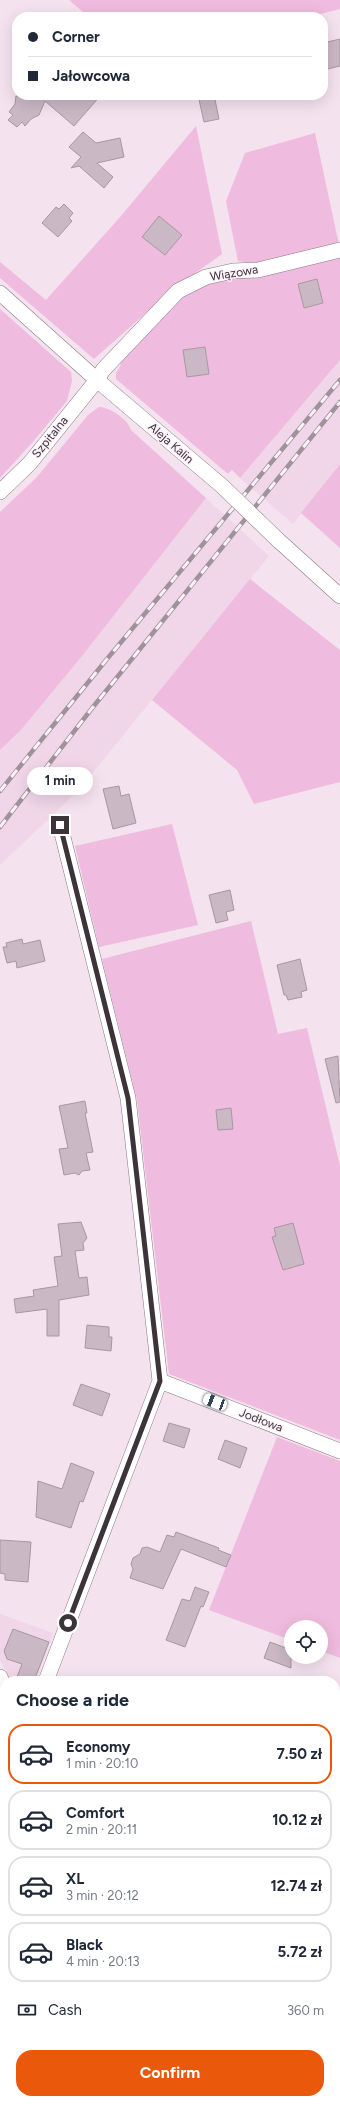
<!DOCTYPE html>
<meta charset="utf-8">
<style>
body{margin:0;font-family:Figtree,sans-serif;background:#f6f6f7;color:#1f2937;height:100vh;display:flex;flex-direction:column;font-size:15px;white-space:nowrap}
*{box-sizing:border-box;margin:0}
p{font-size:13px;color:#747a83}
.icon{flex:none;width:22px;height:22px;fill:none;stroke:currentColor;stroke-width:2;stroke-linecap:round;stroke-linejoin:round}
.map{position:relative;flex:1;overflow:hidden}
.drawer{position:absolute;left:0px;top:1676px;width:340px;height:428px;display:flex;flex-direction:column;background:#fff;border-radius:16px 16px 0 0;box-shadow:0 4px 16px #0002}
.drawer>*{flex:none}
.top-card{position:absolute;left:12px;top:12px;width:316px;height:88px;border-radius:16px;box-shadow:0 4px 16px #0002;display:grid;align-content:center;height:88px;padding:0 16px;background:#fff}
.controls{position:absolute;left:284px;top:1620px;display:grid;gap:8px}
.controls a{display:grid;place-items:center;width:44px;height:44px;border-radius:50%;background:#fff;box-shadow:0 4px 16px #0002;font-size:20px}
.end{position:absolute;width:18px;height:18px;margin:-9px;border:5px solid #3c3439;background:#fff;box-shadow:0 0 0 2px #fff}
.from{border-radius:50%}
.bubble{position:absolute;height:28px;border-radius:14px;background:#fff;box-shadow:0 4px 16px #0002;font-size:13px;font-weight:700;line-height:28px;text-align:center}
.car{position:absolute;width:12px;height:24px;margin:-12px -6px;border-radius:5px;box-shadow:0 0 3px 1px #0007;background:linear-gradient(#fff 24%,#345 0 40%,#fff 0 76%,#345 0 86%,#fff 0)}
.top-card b{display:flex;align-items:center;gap:14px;height:38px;font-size:15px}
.top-card b+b{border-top:1px solid #e0e1e3}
.top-card i{width:10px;height:10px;background:#1f2937}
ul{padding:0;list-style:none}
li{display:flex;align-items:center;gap:12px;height:60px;margin:0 8px 6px;padding:0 8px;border:2px solid #e0e1e3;border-radius:16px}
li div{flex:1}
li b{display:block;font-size:15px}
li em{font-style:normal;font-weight:700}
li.on{border-color:#ea580c}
li>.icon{width:36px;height:36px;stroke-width:1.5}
h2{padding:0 16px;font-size:18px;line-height:48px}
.pay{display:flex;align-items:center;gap:10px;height:44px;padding:0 16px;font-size:15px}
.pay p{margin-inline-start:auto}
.cta{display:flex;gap:8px;margin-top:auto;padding:8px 16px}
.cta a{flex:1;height:46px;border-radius:16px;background:#ea580c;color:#fff;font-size:16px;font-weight:700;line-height:46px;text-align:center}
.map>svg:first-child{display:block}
.built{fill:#f0d6e8}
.green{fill:#efbbde}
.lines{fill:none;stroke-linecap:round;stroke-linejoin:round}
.stream{stroke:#d49bc2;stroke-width:4.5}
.building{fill:#cab8c4;stroke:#a897a2}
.minor-casing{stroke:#897984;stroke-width:16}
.tertiary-casing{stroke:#897984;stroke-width:19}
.minor{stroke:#fff;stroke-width:15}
.tertiary{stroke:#fff;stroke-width:18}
.rail-casing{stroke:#9f929a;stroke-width:4.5}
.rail{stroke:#fdf1f9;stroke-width:3;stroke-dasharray:9;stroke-linecap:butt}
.minor-bridge-casing{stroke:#897984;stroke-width:16;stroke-linecap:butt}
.minor-bridge{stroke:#fff;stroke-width:15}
.route{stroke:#3c3439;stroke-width:5}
.labels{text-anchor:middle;stroke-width:3;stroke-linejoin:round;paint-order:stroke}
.street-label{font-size:12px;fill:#3c3439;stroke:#fdf1f9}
</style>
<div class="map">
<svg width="340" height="2104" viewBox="0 0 340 2104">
<rect width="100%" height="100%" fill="#f4e2ee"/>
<path class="built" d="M340,360V464L293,524L240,478Z
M206,498L269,556L77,792L0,865V750L21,730L82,656Z
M0,1614L53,1633L36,1681L11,1680L0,1660Z"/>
<path class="green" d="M69,0H340V9L309,17H89Z
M196,126L222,254L173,289L94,359L0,278V262L46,300L121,216Z
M315,133L339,245L253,264L238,261L226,201L245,153Z
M340,257V360L240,478L232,470L228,474L116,379V373L121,365L118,362L176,303L194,288L216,280Z
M0,309L71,372L72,381L67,401L31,444L0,478Z
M99,407C109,407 128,419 131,430L206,498L82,656L21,730L0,750V512L37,477L88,415Z
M340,464V548L301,513Z
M250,579L340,650V782L254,804L237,770L152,700Z
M172,824L198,925L99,947L75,846Z
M251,921L278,1034L307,1028L340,1166V1440L169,1374L137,1100L102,959Z
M277,1437L340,1461V1658L321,1651V1627H291V1640L209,1610Z
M335,1872L340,1874V1969L335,1967Z
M335,2008L340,2010V2028L335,2026Z"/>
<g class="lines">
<path class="stream" d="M335,1894L340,1896
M335,1995L340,1998
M335,2016L340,2018"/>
</g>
<path class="building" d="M340,39V66L323,70V43Z
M101,95L74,126L45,101L39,115L31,119L25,126L22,122L17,127L8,120L13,115L9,112L15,104L16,96Z
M198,95H214L219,119L204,122Z
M83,132L96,143L120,138L124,157L97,163L113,177L104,188L79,166L71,168L81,157L69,147Z
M64,204L73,213L69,218L72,221L58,237L42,223L56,207L59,209Z
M159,216L182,235L165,255L142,237Z
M317,279L323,303L304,308L298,284Z
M205,347L209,374L187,377L183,350Z
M119,786L121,796L129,794L136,823L113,829L103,789Z
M230,890L234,910L226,912L228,920L216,923L209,895Z
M22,939L23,944L40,940L45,961L17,968L16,961L7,963L3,947H7L6,943Z
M300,959L307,990L301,992L302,997L288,1000L286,995H284L277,965Z
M338,1056L340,1102L336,1103L325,1059Z
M85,1101L87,1113H85L93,1152L86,1153L90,1170L82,1171L79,1175L75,1173L64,1175L59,1149L68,1148L59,1106Z
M231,1108L233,1129L218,1130L216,1110Z
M81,1222L87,1238L83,1243L84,1250L75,1251L79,1278L87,1277L89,1295L59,1300V1336H47V1309L16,1313L14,1299L34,1296L33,1290L58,1286L54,1257L62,1256L58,1224Z
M293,1223L304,1264L283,1270L272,1237L276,1236L274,1228Z
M87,1325L109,1327V1337H112L111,1351L85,1348Z
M81,1384L110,1394L102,1416L73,1405Z
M169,1423L190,1429L184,1448L163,1441Z
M225,1440L247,1448L240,1468L218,1459Z
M71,1463L94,1472L83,1502L80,1501L71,1528L36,1517L38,1481L62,1489Z
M176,1532L219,1548L218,1550L231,1555L226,1567L181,1549L163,1589L130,1578L133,1569L131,1564L133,1558L140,1554L142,1548L147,1547L160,1552L167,1535L174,1537Z
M0,1540L31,1542L28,1582L5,1580V1574L0,1573Z
M195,1587L209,1592L203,1607L201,1606L185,1647L166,1640L182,1599L190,1601Z
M13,1629L49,1642L34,1681L17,1677L22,1664L7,1659L4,1651Z
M270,1642L291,1650V1668L264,1658Z"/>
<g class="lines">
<defs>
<path id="minor" d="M0,293L97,380L222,486
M0,492L30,463L97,380L103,370L178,291L206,277L233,271L258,270L340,250
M278,540L340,596
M160,1381L340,1451
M0,1677L5,1688
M46,1681L160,1381L128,1098L60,825
M0,1819L5,1803
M335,1866L340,1867
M0,1898H5
M0,1927L5,1945
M335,2038L340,2040
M0,2047L5,2048
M0,2099L5,2096
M48,2099L50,2104
M269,2104L270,2099"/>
<path id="tertiary" d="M0,1831L5,1833
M335,1978L340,1980"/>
</defs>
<use href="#minor" class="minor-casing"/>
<use href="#tertiary" class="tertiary-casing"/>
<use href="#minor" class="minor"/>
<use href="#tertiary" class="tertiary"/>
<defs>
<path id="rail" d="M0,791L107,659L340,380
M0,827L93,707L340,402
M0,1858L5,1860
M335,2003L340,2006"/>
</defs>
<use href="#rail" class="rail-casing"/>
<use href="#rail" class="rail"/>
<defs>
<path id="minor-bridge" d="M222,486L278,540"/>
</defs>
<use href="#minor-bridge" class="minor-bridge-casing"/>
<use href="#minor-bridge" class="minor-bridge"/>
</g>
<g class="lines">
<path class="route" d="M60,825L128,1098L160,1381L68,1623"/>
</g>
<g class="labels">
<g class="street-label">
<text transform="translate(234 273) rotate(-9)" y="4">Wiązowa</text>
<text transform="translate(50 437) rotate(-51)" y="4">Szpitalna</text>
<text transform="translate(171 443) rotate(41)" y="4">Aleja Kalin</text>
<text transform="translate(261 1420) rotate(21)" y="4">Jodłowa</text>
</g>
</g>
</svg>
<div class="controls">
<a><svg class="icon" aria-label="locate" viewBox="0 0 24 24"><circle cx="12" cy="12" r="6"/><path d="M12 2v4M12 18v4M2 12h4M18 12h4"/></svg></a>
</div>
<i class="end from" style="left:68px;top:1623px"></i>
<i class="end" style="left:60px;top:825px"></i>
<div class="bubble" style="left:27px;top:767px;width:66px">1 min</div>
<i class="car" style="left:215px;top:1402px;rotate:291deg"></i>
<div class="top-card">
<b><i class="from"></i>Corner</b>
<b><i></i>Jałowcowa</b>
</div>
<section class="drawer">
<h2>Choose a ride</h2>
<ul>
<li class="on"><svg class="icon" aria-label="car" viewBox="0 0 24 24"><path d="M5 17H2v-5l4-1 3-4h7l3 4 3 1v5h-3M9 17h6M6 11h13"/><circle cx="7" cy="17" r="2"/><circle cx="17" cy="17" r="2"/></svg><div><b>Economy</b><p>1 min · 20:10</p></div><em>7.50 zł</em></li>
<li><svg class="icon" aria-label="car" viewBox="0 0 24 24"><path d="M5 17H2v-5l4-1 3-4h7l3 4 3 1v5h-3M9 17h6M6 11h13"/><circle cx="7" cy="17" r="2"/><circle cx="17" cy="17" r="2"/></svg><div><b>Comfort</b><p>2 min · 20:11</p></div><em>10.12 zł</em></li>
<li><svg class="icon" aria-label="car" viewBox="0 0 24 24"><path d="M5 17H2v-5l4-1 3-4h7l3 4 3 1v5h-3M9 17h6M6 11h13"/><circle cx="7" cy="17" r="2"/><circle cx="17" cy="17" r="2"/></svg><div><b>XL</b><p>3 min · 20:12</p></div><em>12.74 zł</em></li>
<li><svg class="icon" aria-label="car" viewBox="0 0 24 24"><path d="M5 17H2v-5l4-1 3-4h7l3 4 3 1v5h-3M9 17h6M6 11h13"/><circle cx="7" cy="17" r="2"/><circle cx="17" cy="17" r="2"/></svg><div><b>Black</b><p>4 min · 20:13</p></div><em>5.72 zł</em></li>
</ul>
<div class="pay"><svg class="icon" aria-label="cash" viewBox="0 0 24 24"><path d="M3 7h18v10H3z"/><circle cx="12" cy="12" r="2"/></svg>Cash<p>360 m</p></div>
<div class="cta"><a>Confirm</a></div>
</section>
</div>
